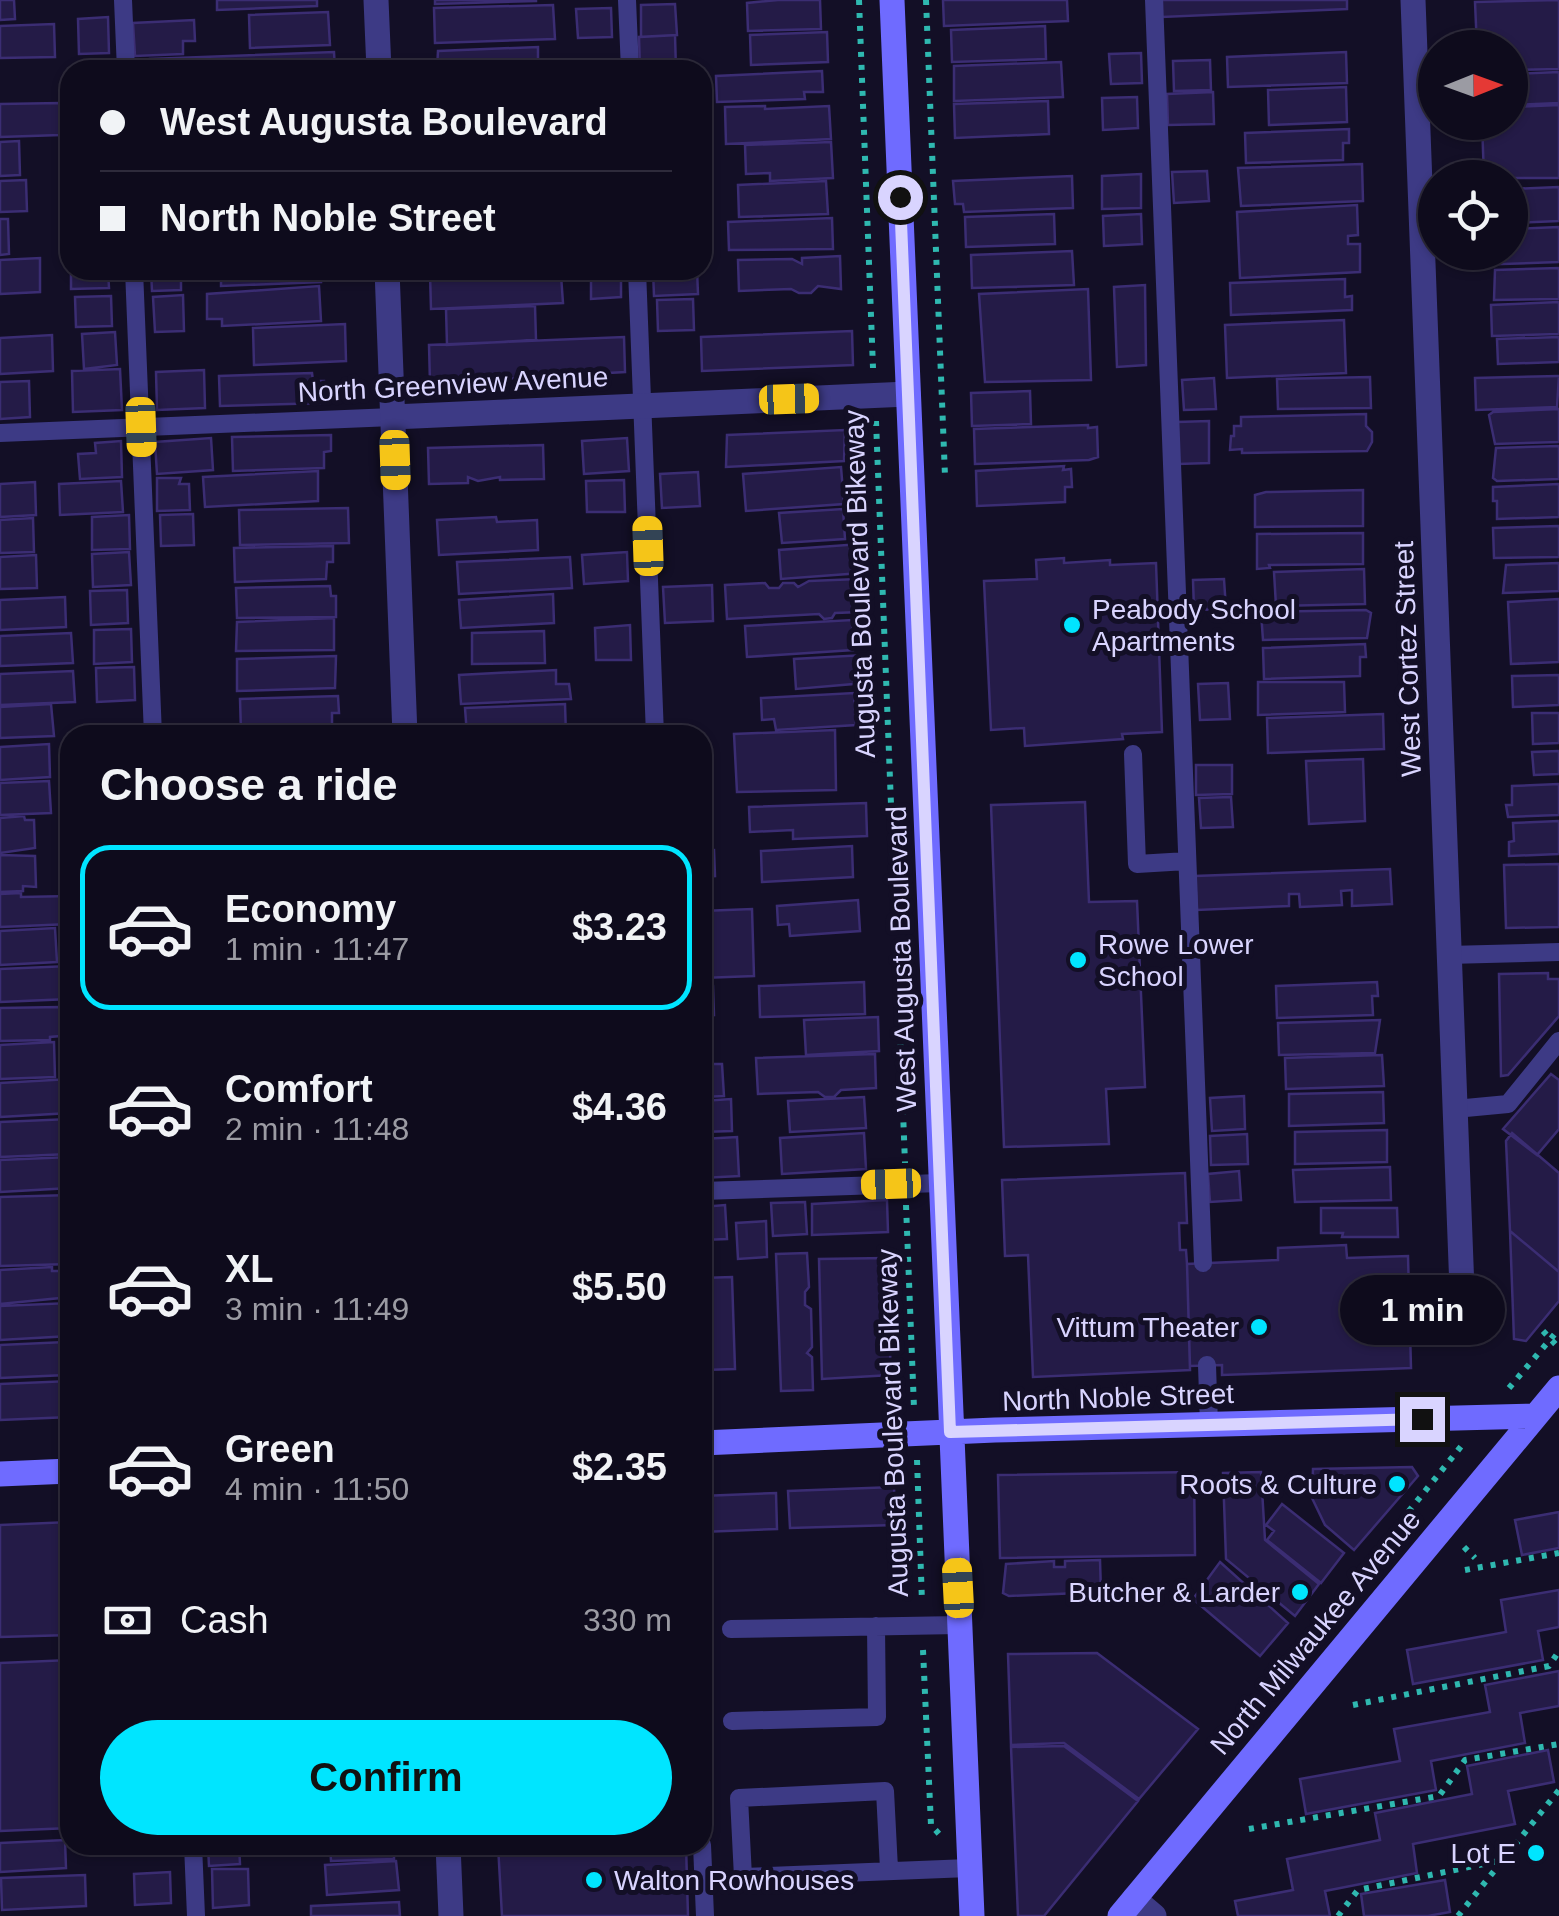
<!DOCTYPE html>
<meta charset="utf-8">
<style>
body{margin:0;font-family:Helvetica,sans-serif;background:#1c1929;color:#f1f3f6;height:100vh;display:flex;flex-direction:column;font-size:38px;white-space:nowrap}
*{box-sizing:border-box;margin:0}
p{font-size:32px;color:#9b9ba3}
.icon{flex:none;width:55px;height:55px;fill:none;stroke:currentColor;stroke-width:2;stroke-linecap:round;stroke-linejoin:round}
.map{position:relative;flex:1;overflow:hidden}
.details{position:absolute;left:60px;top:725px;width:652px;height:1130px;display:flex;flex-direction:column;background:#0e0b1c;border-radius:30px;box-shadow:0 2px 8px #0004,0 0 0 2px #2e2b3b}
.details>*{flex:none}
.top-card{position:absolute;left:60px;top:60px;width:652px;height:220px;border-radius:30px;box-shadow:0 2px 8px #0004,0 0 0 2px #2e2b3b;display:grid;align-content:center;height:220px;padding:0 40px;background:#0e0b1c}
.needle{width:65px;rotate:89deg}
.fabs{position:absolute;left:1418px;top:30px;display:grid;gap:20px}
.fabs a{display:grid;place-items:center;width:110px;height:110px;border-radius:50%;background:#0e0b1c;box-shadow:0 2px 8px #0004,0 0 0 2px #2e2b3b;font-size:50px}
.end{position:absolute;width:45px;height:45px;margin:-22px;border:12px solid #d9d4ff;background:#111;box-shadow:0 0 0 5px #111}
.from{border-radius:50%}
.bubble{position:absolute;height:70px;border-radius:35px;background:#0e0b1c;box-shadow:0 2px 8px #0004,0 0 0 2px #2e2b3b;font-size:32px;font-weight:800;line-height:70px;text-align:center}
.car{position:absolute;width:30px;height:60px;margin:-30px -15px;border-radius:12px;box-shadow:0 0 8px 2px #0007;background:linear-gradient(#f5c518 24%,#345 0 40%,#f5c518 0 76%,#345 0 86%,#f5c518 0)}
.top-card b{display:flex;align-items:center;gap:35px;height:95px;font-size:38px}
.top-card b+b{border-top:2px solid #2e2b3b}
.top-card i{width:25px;height:25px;background:#f1f3f6}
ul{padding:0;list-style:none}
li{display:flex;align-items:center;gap:30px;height:165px;margin:0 20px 15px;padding:0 20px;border:5px solid transparent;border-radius:30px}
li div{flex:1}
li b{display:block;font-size:38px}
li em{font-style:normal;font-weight:800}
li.current{border-color:#00e5ff}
li>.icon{width:90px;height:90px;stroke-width:1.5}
h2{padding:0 40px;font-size:45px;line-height:120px}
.pay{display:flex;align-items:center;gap:25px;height:110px;padding:0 40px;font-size:38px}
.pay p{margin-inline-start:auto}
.primary-button{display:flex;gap:20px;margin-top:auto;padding:20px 40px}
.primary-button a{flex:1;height:115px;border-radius:60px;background:#00e5ff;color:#111;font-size:40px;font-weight:800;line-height:115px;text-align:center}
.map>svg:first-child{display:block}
.building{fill:#241b47;stroke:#3b2d73;stroke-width:2.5}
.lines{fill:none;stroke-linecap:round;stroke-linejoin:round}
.path{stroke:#2fb8b0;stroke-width:6;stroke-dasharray:5 8;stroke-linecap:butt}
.lane{stroke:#3d3a85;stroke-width:18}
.street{stroke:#3d3a85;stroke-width:25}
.secondary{stroke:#6f6bff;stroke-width:25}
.route{stroke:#d9d4ff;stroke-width:12}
.poi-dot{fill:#00e5ff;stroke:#130f26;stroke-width:4}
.labels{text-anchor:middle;stroke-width:10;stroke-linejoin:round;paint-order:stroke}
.street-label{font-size:28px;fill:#d9d4ff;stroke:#130f26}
.poi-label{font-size:28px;fill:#d9d4ff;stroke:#130f26;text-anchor:end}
</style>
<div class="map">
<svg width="1559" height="1916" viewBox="0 0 1559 1916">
<rect width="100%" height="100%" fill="#130f26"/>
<path class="building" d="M0,0H14L15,19L0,20Z
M217,0H317V6L217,10Z
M435,0H536V1L435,4Z
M778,0H820L821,29L748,31L747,3Z
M943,0H1067L1068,21L944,26Z
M1162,0H1347V9L1162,17Z
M1559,0V69L1510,70V48H1477L1475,2Z
M675,4L677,35L641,37V5Z
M553,5L555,39L435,43L434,8Z
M611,8L612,37L578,38L576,9Z
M328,12L330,45L250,48L249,15Z
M108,17L109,53L79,54L78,19Z
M194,20L195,41H183V54L135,56L133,23Z
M54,24L55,57L0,58V26Z
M1045,26L1046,59L952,62L951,30Z
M827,32L828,62L751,65L750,35Z
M675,35L676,70H640L639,37Z
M538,47V70H437L438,51Z
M334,52L335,70H151L150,59Z
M1346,52L1347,83L1228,87L1227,57Z
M1141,53L1142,83L1111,84L1109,54Z
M1210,60L1211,90L1174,91L1173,61Z
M1061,62L1063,97L954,101V66Z
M822,71L823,92H804L805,99L717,102L716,76Z
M1559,72V103L1510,105V74Z
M1346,87L1347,122L1269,125L1268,90Z
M1213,92L1214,124L1168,125L1167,94Z
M1137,97L1138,128L1103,130L1102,98Z
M1048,101L1049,134L955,138L954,104Z
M60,103V135L0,137V104Z
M1559,105V178H1484L1482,122H1510V107Z
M765,106V109L829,106L831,139L726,144L725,107Z
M1349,129V143H1343V160L1246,163L1245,133Z
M19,141L20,175L0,176V142Z
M831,142L833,178L770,181V173L746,174L745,145Z
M1362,164L1363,201L1241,206L1238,168Z
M1207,171L1209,201L1174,203L1172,172Z
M1141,174V208L1102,209V176Z
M1072,176L1073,208L964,212L963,204H955L953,181Z
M26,180L27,211L0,212V181Z
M826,181L828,214L739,217L738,185Z
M1559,187V221L1510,223V189Z
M1357,205L1358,235L1348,236V244H1360V272L1240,278L1237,212Z
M1054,214L1055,244L966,247L965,217Z
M1141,214L1142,244L1104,246L1103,216Z
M832,218L833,249L729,250L728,222Z
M0,219H8L9,254L0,255Z
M1559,227V262L1472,265V252H1510V229Z
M1072,251L1074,285L972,288L971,255Z
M840,256L841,289L818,286L811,293H799L791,289L739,291L738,260L792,259L802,264V258Z
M40,258V292L0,294V260Z
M1559,268V299L1494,300L1495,270Z
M71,270H108L109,288L71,289Z
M151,270H181V290L152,291Z
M205,270H320L321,282L221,286V280H206Z
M525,270V277L561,275L563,303L431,309L430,274Z
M591,270H621V297L591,299Z
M653,270H697L698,294L654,296Z
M1345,279V297L1352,296V310L1231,315L1230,283Z
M1145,285L1146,365L1117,367L1114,287Z
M319,286L321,321L222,326V319H207V294Z
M1088,289L1091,380L985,382L979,294Z
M183,295L184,331L155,332L153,297Z
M111,296L112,326L76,327L75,297Z
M693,299L694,330L658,331L657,300Z
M1559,302V334L1492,336L1491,305Z
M535,306L536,340L447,345L446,309Z
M1344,320L1346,373L1227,378L1225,325Z
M345,324L346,361L254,365L253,328Z
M852,331L853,365L702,371L701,337Z
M115,332L117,365L84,369L82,334Z
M52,335L53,371L0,374V338Z
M624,337L625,372L430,383L429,345Z
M1559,337V362L1498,364L1497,339Z
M120,369L122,410L73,412L72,371Z
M204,370L205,408L157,410L156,372Z
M312,373L313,381H324V403L220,406L219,376Z
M1559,376L1557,407L1476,410L1475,378Z
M1370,377L1371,408L1278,409L1277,379Z
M1214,378L1216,409L1184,410L1182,380Z
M29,381L30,417L0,419V382Z
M1030,391L1031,424L972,426L971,393Z
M1559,409V442L1495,444L1489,415L1493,412Z
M1366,414V426L1372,432V442L1367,451L1242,453V449L1230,450L1231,436H1234V426H1241V417Z
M1209,421V463L1178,464L1177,422Z
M1088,425V428L1097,427L1098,457L1089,460L975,464L974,429Z
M845,430L844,461L726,467L727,435Z
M331,435V451L324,452V468L233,471L232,437Z
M211,438L213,470L157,474L155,442Z
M627,438L629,471L584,474L582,441Z
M121,441L122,477L80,479L78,454L96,453L95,443Z
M543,445L544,479L500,480V477L478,481L468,477V483L429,484L428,448Z
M1559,446V479L1497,481L1493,478L1496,448Z
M1064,466L1063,470L1071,469L1072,487H1065V502L977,506L976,471Z
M841,467L844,504L746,511L743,474Z
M318,471V501L205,507L203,477Z
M698,472L700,506L662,508L660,474Z
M157,478H181L179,484H189L190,510L157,511Z
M624,480L625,512H587L586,481Z
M121,481L123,512L60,515L59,484Z
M35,482L36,515L0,517V484Z
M1559,484V517L1497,519V501H1493V487Z
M1363,490V526L1255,527V495L1266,492Z
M348,508L349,543L240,545L239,510Z
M843,509L845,539L782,543L779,513Z
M193,514L194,545L161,546L160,515Z
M129,515L130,549L92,550V517Z
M496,517L497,522L537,520L538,550L439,555L437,520Z
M33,518L34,552L0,553V520Z
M1559,526V557L1494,558L1493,528Z
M1363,533V564L1269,565L1270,568L1257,569V534Z
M860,544L861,573L781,579L779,550Z
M333,546V562H327L326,579L235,582L234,548Z
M129,552L131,585L93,587L92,554Z
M627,552L628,581L584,584L582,555Z
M36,555L37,588L0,589V557Z
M570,557L572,588L459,594L457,562Z
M1064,558V563L1110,560V565L1156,563L1162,732L1122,734L1123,739L1025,746L1024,728L991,730L984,581L1037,579L1036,560Z
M1559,563V591L1503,593L1506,565Z
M1364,569L1365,604L1276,606L1274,572Z
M858,579L860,612L835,613L832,618L824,619L819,614L727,619L725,585L765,583L769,588H779L783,583H794L798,587L809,581Z
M1224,579L1226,609L1194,610L1193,580Z
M712,585L713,621L665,623L663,587Z
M330,586L331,596H336V617L237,618L236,588Z
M127,590L128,623L91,625L90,591Z
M553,594L554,623L461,628L459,600Z
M65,597L66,627L0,630V600Z
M1559,599V662L1511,664L1508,602Z
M1366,610L1371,613L1367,638L1263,640L1261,612Z
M334,618V650L236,651L237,622Z
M852,620L853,650L747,657L745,626Z
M630,625L631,660H596L595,628Z
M131,629L132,662L94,664V630Z
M544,631L545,663L472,664V633Z
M71,633L73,663L0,666V636Z
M1365,644L1366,657H1360V676L1264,679L1263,648Z
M864,655L865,683L796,689L794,659Z
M336,656L335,688L237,691V659Z
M134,667L135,700L97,702L96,668Z
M556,670V684H569L571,699L461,704L459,675Z
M73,671L75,702L0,705V674Z
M1559,675V705L1513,707L1512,676Z
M1258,682H1344L1345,712L1258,715Z
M1228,683L1230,719L1200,720L1198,684Z
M854,693L856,725L776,730L774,719L762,720L761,698Z
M338,696L339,713H332V730L241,732L240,699Z
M51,704L54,736L0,738V707Z
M565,704L566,735H467L465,708Z
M1532,713H1559V743L1533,744Z
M1383,714L1384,749L1268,753L1267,718Z
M835,730L836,790L737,792L734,734Z
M49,744L50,777L0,780V747Z
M1559,751V774L1534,775L1532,752Z
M1363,759L1365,821L1309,824L1306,761Z
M1196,765H1232V794L1196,795Z
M49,781L51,813L0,815V783Z
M1559,784V815L1508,817L1506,805H1512V786Z
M1231,797L1233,827L1201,828L1199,798Z
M1085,802L1089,902L1137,901L1145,1087L1106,1089L1109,1144L1004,1147L991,805Z
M866,803L867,836L793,839V830L750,832L749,807Z
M24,816L25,820H34L35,848L0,853V818Z
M1559,821V854L1509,856V842L1514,841L1513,823Z
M852,846L853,877L762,882L761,851Z
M714,850L715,876L704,877L702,851Z
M0,855L35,856L36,887L23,886V891L0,892Z
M1559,864V927L1506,928L1504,865Z
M1390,869L1392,904L1352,906V890L1341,891L1342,905L1300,907L1299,894H1289V906L1197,910L1195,876Z
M21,893V897L70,896V924L0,927V894Z
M858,900L860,931L790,936L789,924L778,925L777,906Z
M752,909L754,976L702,978V911Z
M55,928L57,962L0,965V931Z
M69,966L70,999L0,1002V969Z
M1548,973V979H1559V1016L1508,1075L1501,1076L1499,974Z
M864,982L865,1014L760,1017L759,986Z
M1377,982L1378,996H1372L1373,1015L1277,1018L1276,986Z
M713,986L714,1015L702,1016V987Z
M60,1007V1036L50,1037V1040L0,1041V1008Z
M878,1017L879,1051L806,1055L804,1020Z
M1380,1020L1375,1053L1279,1055L1278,1023Z
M54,1042L55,1077L0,1079V1045Z
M875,1054L876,1088L841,1090L834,1097H825L818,1092L758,1094L756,1058Z
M1382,1055L1384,1086L1286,1089L1285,1058Z
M702,1064H722L724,1096L702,1097Z
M1551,1074L1559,1080V1129L1537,1155L1503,1129Z
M70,1079V1113L0,1117V1083Z
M1383,1092L1384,1123L1289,1126V1094Z
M1244,1096L1245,1129L1212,1131L1210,1098Z
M864,1097L866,1128L790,1132L788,1101Z
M731,1099L732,1131L702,1132V1101Z
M70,1119V1154L0,1157V1122Z
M1387,1130V1162L1295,1164V1132Z
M864,1133L866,1169L782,1174L780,1138Z
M1512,1133L1559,1173V1272L1510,1231L1506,1141Z
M1247,1134L1248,1164L1211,1165L1210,1136Z
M737,1137L739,1176L702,1178V1139Z
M70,1157V1188L0,1192V1160Z
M1390,1167L1391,1200L1295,1202L1293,1170Z
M1239,1171L1241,1200L1210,1202L1208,1174Z
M1185,1173L1187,1223H1179L1180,1250H1186L1187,1264L1190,1370L1033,1377L1028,1255L1005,1256L1002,1180Z
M70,1195V1264L0,1266V1197Z
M887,1200L888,1232L812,1235V1204Z
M805,1202L807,1234L773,1236L771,1203Z
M725,1205L727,1239L702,1240V1207Z
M1321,1208H1397L1398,1237H1342L1343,1233H1321Z
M766,1221L767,1257L738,1259L736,1223Z
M1510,1231L1559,1272V1301L1526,1341L1514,1339Z
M1346,1245L1347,1258L1408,1256L1411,1368L1222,1375V1365L1190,1366L1187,1264L1278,1260V1248Z
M807,1253L809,1287L805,1292V1305L811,1309L812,1347L807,1353L812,1357L813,1390L781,1391L776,1254Z
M886,1258L891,1375L822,1379L819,1259Z
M52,1267V1271H70V1297L0,1304V1270Z
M732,1277L735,1369L704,1370L702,1278Z
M70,1303V1336L0,1340V1306Z
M65,1342L66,1375L0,1378V1345Z
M70,1381V1417L0,1420V1384Z
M1412,1467L1418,1476L1354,1550L1325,1525L1312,1498L1313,1469Z
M1194,1472L1195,1555L1000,1558L998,1475Z
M1261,1472L1265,1540L1319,1584L1295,1616L1226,1559L1223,1473Z
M894,1487L895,1525L790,1528L788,1491Z
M776,1493L777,1529L702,1532V1496Z
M1282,1504L1344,1553L1321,1583L1267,1540L1274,1531L1266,1525Z
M1559,1512V1548L1522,1555L1515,1520Z
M70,1522V1635L0,1637V1525Z
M1100,1560L1101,1592L1009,1596L1003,1593L1006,1564L1054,1561V1567H1065V1561Z
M1220,1562L1288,1623L1260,1656L1193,1599Z
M1559,1590V1627L1538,1631L1543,1660L1413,1684L1407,1650L1506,1632L1501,1600Z
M1097,1653L1198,1729L1139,1799L1064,1743L1011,1745L1008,1654Z
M70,1660V1828L0,1831V1663Z
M1559,1671V1706L1520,1713L1525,1743L1431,1761L1436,1790L1306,1814L1300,1779L1400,1761L1394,1729L1490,1712L1485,1685Z
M1064,1746L1138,1801L1044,1916H1018L1011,1747Z
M1548,1750L1554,1782L1508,1791L1515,1824L1413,1844L1417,1873L1325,1891L1330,1916H1238L1235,1901L1293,1890L1287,1859L1380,1840L1375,1813L1472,1794L1467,1766Z
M65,1840L66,1868L0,1872V1843Z
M208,1845H239L240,1864L209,1866Z
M330,1845H394V1859L331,1861Z
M498,1845H686L688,1916H502Z
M396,1861L399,1890L327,1895L325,1865Z
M212,1869H248L249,1905L213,1908Z
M170,1872L171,1903L135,1905L134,1874Z
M85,1875L86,1906L2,1910L1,1878Z
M1445,1880L1450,1912L1428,1916H1364L1361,1894Z
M399,1902L400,1916H311V1906Z"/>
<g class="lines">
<path class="path" d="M859,0L873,368
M926,0L945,476
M876,421L905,1163
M906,1205L914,1408
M1543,1331L1559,1348
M1509,1388L1559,1329
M917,1460L922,1602
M1396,1534L1409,1511L1463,1444
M1464,1547L1475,1558
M1465,1570L1559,1553
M923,1650L931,1825L939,1834
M1353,1705L1549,1666L1559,1651
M1249,1829L1439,1796L1465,1760L1559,1744
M1338,1916L1358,1890L1503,1860
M1458,1916L1559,1790"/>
<path class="lane" d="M123,0L126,70
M627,0L630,70
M1154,0L1203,1263
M134,270L153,735
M637,270L655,735
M0,433L393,417
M1133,754L1137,864L1187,861
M1448,955L1559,952
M1455,1109L1508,1104L1559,1041
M702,1191L940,1183
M1207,1365L1209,1425
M731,1629L959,1625
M732,1721L877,1717L876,1626
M193,1845L196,1916
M702,1845L705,1916
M889,1869L885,1791L739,1798L743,1877L969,1868"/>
<path class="street" d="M376,0L379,70
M1413,0L1463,1316
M387,270L405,735
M393,417L908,394
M448,1845L451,1916
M1134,1899L1154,1916"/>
<path class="secondary" d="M892,0L972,1916
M702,1443L995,1430L1535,1416
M0,1474L70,1471
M1120,1916L1559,1388"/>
</g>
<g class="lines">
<path class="route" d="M900,197L950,1432L1422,1419"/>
</g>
<g class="poi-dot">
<circle cx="1072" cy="625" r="10"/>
<circle cx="1078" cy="960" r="10"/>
<circle cx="1259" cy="1327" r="10"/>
<circle cx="1397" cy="1484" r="10"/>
<circle cx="1300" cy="1592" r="10"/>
<circle cx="1536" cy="1853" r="10"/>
<circle cx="594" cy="1880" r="10"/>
</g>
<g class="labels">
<g class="street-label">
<text transform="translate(453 384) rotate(-3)" y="10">North Greenview Avenue</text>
<text transform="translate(859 584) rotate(-92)" y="10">Augusta Boulevard Bikeway</text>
<text transform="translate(1407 659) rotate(-92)" y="10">West Cortez Street</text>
<text transform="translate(901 959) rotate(-92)" y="10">West Augusta Boulevard</text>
<text transform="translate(1118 1397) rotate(-2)" y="10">North Noble Street</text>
<text transform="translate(892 1423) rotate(-92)" y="10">Augusta Boulevard Bikeway</text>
<text transform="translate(1315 1632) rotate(-50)" y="10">North Milwaukee Avenue</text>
</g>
<g class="poi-label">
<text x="1092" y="619" text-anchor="start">Peabody School<tspan x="1092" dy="32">Apartments</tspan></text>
<text x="1098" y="954" text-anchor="start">Rowe Lower<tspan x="1098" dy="32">School</tspan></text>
<text x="1239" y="1337">Vittum Theater</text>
<text x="1377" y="1494">Roots &amp; Culture</text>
<text x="1280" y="1602">Butcher &amp; Larder</text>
<text x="1516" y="1863">Lot E</text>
<text x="614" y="1890" text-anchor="start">Walton Rowhouses</text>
</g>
</g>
</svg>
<div class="fabs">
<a><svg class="needle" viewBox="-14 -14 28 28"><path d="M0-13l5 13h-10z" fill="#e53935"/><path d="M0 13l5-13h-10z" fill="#9b9ba3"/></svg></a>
<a><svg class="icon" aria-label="locate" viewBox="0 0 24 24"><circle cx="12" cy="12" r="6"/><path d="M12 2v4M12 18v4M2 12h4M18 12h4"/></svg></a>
</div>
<i class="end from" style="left:900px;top:197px"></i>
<i class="end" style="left:1422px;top:1419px"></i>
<div class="bubble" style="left:1340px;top:1275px;width:165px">1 min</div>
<i class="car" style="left:789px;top:399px;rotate:88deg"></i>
<i class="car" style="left:141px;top:427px;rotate:178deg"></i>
<i class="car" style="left:395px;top:460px;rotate:178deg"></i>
<i class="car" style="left:648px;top:546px;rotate:358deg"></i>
<i class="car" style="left:891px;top:1184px;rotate:268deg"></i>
<i class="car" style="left:958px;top:1588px;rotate:357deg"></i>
<div class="top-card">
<b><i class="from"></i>West Augusta Boulevard</b>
<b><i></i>North Noble Street</b>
</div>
<section class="details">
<h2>Choose a ride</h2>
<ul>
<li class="current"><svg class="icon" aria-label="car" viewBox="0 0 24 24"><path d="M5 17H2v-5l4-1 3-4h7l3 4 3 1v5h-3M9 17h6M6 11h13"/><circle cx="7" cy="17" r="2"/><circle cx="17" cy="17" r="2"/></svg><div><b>Economy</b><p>1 min · 11:47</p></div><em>$3.23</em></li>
<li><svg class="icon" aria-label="car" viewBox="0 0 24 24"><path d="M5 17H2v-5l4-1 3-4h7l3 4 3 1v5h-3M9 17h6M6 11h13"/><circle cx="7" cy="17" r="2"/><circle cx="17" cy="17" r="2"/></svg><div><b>Comfort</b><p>2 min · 11:48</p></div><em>$4.36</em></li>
<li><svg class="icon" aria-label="car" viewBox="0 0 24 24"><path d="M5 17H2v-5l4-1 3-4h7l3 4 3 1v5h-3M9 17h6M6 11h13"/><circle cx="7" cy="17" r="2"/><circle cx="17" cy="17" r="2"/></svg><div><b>XL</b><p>3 min · 11:49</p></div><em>$5.50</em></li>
<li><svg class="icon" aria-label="car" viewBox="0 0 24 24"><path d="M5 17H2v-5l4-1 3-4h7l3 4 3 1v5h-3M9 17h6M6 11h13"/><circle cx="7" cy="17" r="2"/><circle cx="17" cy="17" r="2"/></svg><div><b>Green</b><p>4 min · 11:50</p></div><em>$2.35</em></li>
</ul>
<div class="pay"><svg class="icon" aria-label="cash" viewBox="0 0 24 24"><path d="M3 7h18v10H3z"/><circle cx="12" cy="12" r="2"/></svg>Cash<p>330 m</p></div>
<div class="primary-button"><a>Confirm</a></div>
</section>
</div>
